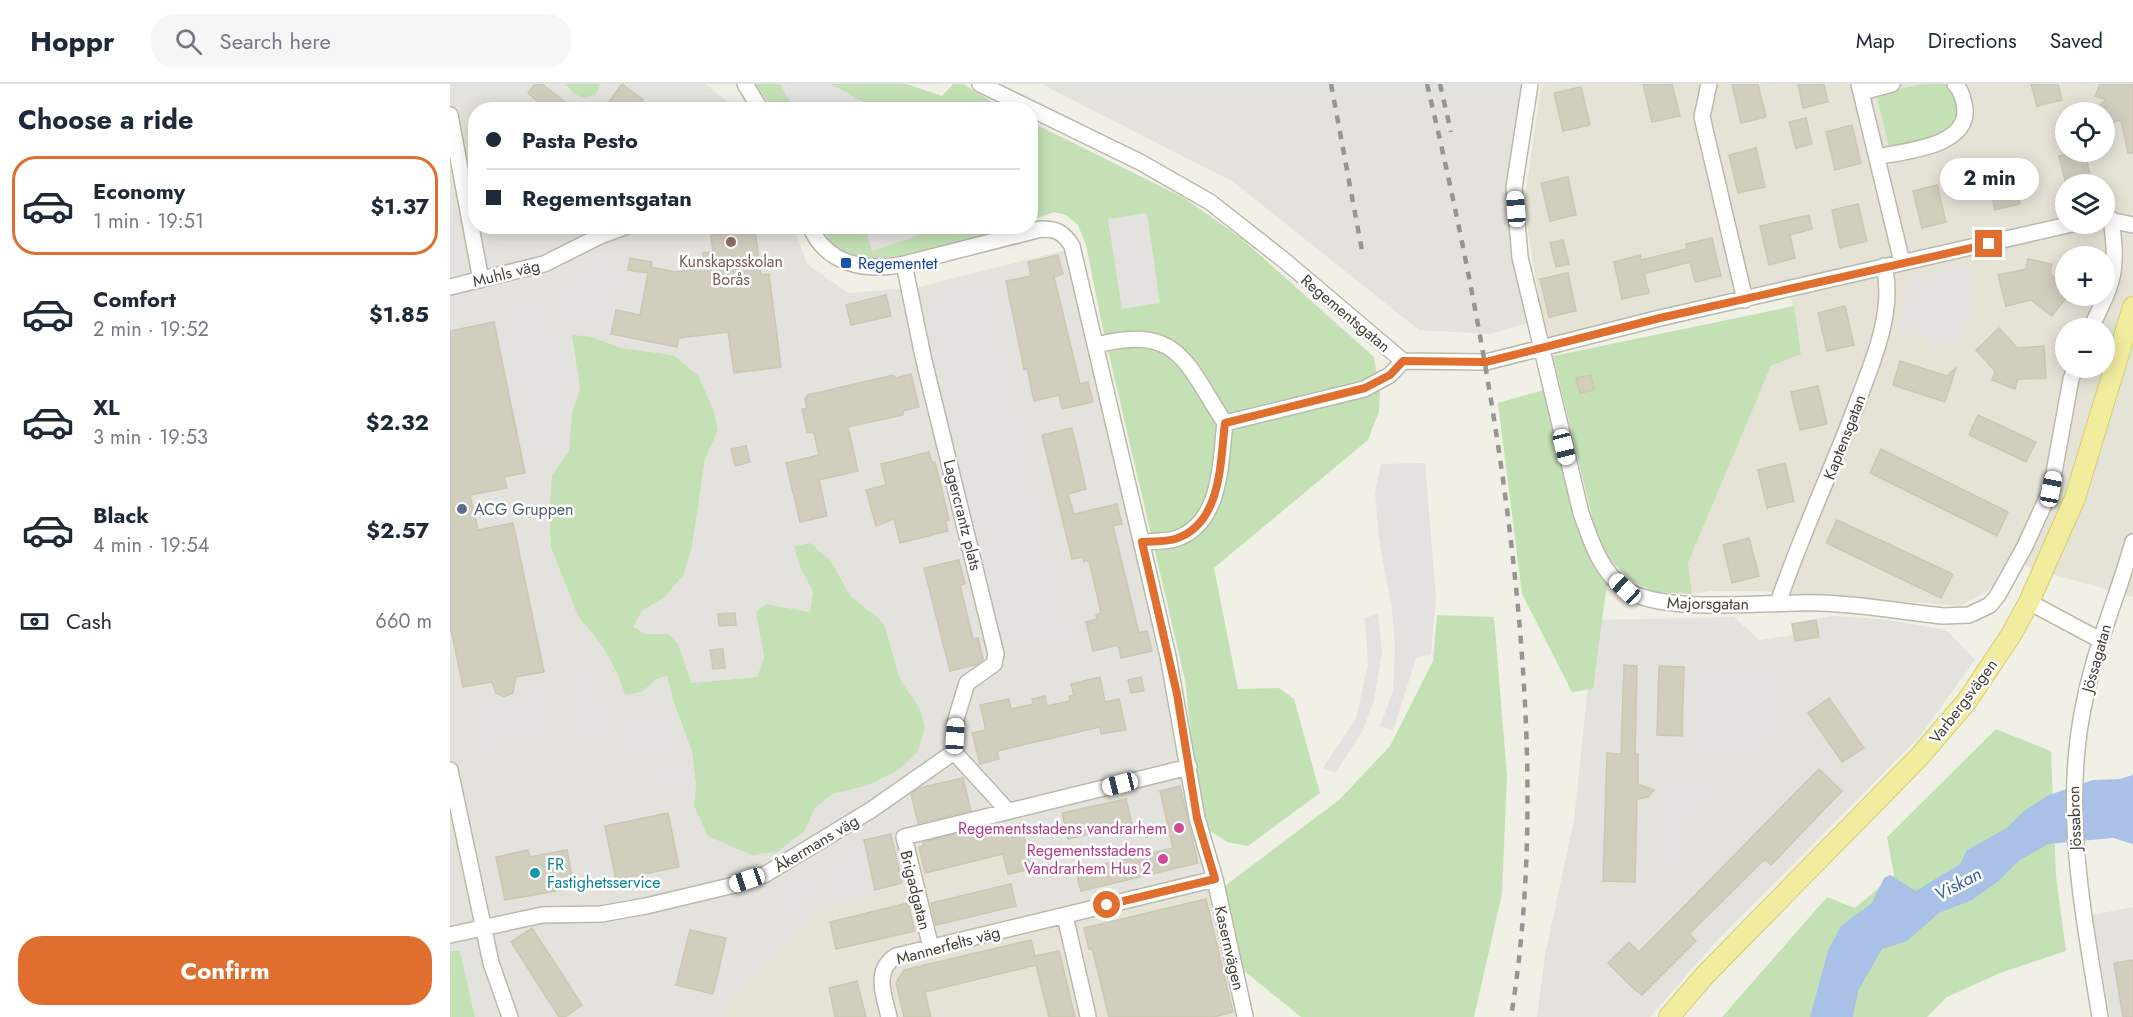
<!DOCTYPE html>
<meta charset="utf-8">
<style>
body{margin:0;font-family:Jost,sans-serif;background:#f6f6f7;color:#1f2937;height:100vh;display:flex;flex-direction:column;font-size:22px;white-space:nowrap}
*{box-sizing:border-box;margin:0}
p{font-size:20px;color:#747a83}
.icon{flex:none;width:33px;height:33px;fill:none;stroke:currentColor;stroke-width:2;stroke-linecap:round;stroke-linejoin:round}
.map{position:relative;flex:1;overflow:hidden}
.drawer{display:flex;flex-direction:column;background:#fff;width:450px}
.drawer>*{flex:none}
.banner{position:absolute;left:18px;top:18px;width:570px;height:132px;border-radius:24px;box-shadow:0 3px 15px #0003;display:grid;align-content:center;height:132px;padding:0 18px;background:#fff}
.controls{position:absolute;left:1605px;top:18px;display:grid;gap:12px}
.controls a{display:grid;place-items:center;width:60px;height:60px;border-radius:50%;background:#fff;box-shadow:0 3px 15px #0003;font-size:30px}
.end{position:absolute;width:27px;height:27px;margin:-14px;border:8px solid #e06f2f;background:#fff;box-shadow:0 0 0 3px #fff}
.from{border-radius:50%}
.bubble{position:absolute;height:42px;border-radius:21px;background:#fff;box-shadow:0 3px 15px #0003;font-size:20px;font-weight:700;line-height:42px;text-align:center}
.car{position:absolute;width:18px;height:36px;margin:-18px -9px;border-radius:8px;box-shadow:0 0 4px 2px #0007;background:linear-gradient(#fff 24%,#345 0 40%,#fff 0 76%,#345 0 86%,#fff 0)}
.banner b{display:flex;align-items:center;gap:21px;height:57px;font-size:22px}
.banner b+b{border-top:2px solid #e0e1e3}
.banner i{width:15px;height:15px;background:#1f2937}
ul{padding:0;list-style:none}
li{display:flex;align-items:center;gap:18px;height:99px;margin:0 12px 9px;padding:0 6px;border:3px solid transparent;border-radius:24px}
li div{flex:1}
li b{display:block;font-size:22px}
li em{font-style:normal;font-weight:700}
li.on{border-color:#e06f2f}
li>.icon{width:54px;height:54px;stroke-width:1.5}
h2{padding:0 18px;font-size:27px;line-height:72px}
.pay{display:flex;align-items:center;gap:15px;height:66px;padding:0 18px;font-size:22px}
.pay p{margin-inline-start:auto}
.button{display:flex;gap:12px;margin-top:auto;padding:12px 18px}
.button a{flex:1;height:69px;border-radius:24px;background:#e06f2f;color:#fff;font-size:24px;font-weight:700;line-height:69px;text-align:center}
header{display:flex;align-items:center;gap:36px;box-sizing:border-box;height:84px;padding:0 30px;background:#fff;border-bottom:2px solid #e0e1e3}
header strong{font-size:28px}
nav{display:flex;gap:33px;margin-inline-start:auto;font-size:21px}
.search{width:420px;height:54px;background:#f6f6f7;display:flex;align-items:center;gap:15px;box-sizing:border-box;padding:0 21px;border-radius:24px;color:#747a83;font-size:22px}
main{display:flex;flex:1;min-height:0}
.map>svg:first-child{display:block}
.residential{fill:#e5e3d6;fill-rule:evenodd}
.industrial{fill:#e4e2dc;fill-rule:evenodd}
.green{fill:#c4e1b5}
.parking{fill:#e3e2df}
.water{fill:#aac1e7}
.building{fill:#d2cebe;stroke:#ccc7b2;stroke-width:1.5}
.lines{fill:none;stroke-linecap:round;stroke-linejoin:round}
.minor-casing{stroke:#bcb9ab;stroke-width:18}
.major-casing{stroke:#d5cc71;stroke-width:22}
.minor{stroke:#fff;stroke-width:15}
.major{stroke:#f2ec9f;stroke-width:20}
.rail{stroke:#959595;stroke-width:4.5;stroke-dasharray:8 8;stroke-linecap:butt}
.route{stroke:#e06f2f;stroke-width:8}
.education-dot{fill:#8d6e63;stroke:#fff;stroke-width:2}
.transit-dot{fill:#1a4fb4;stroke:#fff;stroke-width:2}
.service-dot{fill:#5c6f8a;stroke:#fff;stroke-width:2}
.hotel-dot{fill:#d1479c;stroke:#fff;stroke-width:2}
.culture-dot{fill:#0f9aa8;stroke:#fff;stroke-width:2}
.labels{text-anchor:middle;stroke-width:5;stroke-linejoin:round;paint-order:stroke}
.education-label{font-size:16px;fill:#785e54;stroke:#fff}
.transit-label{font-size:16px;fill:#164399;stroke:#fff;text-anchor:start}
.street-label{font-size:16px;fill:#444137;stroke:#fff}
.service-label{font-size:16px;fill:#4e5e75;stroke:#fff;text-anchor:start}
.hotel-label{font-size:16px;fill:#b23c85;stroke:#fff;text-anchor:end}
.culture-label{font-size:16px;fill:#0d838f;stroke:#fff;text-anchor:start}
.water-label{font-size:18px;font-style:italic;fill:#3d62a3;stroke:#fff}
</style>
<header>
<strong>Hoppr</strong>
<div class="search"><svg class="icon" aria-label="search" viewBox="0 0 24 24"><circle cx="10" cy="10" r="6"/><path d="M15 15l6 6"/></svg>Search here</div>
<nav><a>Map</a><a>Directions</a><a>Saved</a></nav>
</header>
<main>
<section class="drawer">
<h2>Choose a ride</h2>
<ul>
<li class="on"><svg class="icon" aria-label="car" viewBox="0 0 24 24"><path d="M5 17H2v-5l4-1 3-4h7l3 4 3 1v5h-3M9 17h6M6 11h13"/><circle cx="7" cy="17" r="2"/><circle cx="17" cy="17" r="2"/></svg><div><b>Economy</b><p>1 min · 19:51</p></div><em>$1.37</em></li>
<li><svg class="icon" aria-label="car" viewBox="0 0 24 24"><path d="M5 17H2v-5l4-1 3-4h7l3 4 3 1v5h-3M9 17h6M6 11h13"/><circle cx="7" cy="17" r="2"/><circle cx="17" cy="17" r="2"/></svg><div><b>Comfort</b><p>2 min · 19:52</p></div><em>$1.85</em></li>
<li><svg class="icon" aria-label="car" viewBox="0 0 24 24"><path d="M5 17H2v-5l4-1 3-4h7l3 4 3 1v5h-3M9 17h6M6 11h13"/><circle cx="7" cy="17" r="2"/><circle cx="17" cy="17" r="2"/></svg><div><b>XL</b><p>3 min · 19:53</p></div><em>$2.32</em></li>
<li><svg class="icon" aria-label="car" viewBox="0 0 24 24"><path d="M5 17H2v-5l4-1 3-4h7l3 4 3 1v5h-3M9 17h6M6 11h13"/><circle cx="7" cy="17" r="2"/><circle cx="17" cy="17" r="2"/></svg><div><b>Black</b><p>4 min · 19:54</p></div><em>$2.57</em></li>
</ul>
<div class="pay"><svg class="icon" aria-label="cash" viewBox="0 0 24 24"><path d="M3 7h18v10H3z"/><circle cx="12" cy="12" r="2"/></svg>Cash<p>660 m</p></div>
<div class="button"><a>Confirm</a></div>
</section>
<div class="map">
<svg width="1683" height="933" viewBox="0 0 1683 933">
<rect width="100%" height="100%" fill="#f1f0e7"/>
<path class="residential" d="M1091,0H1473L1426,10L1439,63L1499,1L1497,0H1683V513L1557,477L1541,505L1510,522L1310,507H1261L1242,510L1238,479L1321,282L1351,270L1339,199L1095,255L1074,122ZM1616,28H1654V68H1616ZM1616,100H1654V140H1616ZM1616,172H1654V212H1616ZM1458,200L1489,264L1471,248L1446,244ZM1616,244H1654V284H1616Z
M573,730L587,788L478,815L486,850L760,785L793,931L783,933H274V920L367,829L384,820L462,803L450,750Z"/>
<path class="industrial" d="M0,0H255L287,25L26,26V142L344,143L357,180L398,209L469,203L616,166L760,785L486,850L477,815L587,788L573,730L450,750L462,803L384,820L367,829L274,920V933H25L10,867H0ZM142,253L171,264L223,271L268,347L255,375L242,463L234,490L216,512L192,527L183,541L237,583L242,599L307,593L314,574L306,529L316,520L360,528L363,507L350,484L344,462L360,459L379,476L401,512L434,539L450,595L470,625L475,644L467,667L449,686L419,701L383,710L365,724L355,747L244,722L246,701L242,668L223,616L217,591L206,595L192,608L175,610L168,591L153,563L128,532L102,391L119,367L122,328L130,305Z
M591,0H1074L1058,103L1060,145L1080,238L1041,250L969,246L782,97Z
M1383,532L1430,535L1496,546L1525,576L1470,652L1261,863L1200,933H1087L1095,871L1124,736L1145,536L1284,533L1309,556L1343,551L1341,539Z
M1683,823V933H1660L1642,831Z"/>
<path class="green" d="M116,0H150L146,11L133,14L123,9Z
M305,0H457L492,12L503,0H513L554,25H323Z
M1473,0H1499C1503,9 1509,17 1509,27C1509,55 1459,59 1439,63L1426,10Z
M581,38L734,114L791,154L924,273L930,308L929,327L918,356L764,484L788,605L829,604L844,615L870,709L798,762L777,758L757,745L748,709L735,596L652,241L636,161L628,141L616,131L604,128L581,136Z
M372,143H565C530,154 417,190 387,166C381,161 376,149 372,143Z
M1344,222L1351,270L1321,282L1238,479L1242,510L1204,508L1181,496L1159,475L1146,449L1103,272Z
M122,251L142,253L171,264L223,271L248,291L264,328L268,347L255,375L242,463L234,490L216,512L192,527L183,542L195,550H218L228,560L242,599L307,593L314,574L306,529L316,520L360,528L363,507L350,484L344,462L360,459L379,475L401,512L434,539L450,595L470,625L475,644L468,667L449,686L419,701L383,710L365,724L355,747L327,768L302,771L258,752L244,722L246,701L242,668L223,616L217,592L206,595L192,608L175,611L168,591L153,563L128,532L101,463L99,429L102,391L119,367L122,328L130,305Z
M1097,305L1116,401L1158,492L1143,605L1122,608L1072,510L1048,319Z
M987,531L1044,533L1057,692L1052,810L1024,933H851L794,887L775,802L889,716L940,662L983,577Z
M1546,645L1601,667L1606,792L1616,867L1550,889L1497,913L1477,933H1272L1377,813L1405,824L1444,791L1437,753Z
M0,867H10L25,933H0Z"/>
<path class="parking" d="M330,0H381L426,25H344Z
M0,104L13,171L8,181L0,187Z
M697,129L710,219L672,225L658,135Z
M32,143V142L62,143L46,167L35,158Z
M415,143H470L473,150L422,167Z
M145,173L175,179L158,249L126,243L96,209L124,193Z
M1518,181L1524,214L1521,230L1508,258L1489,264L1470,248L1446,244L1458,200L1468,193Z
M536,199L592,429L520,447L464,217Z
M87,217L90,226L101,234L105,245L114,253L119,263L124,299L117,324L114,364L102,365L96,376L85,379L73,309L58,300L45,238L65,222Z
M975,379L986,513L981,570L966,574L943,647L930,642L943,607L945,561L942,526L929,455L925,409L931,380Z
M592,431L622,554L549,572L520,449Z
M928,530L932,569L924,617L912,648L885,689L873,684L906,635L918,579L915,534Z
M148,579L160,648L168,646L166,636L222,625L230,664L179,672L176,661L139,651L124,654L114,583Z
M1248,588L1330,589L1328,648H1318L1322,669V679L1253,677L1246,647Z
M92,594L98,654H87L74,660L28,667L19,608L30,606L47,616L70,613L81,596Z
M235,672L233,686L239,698L237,707L197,703L194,676Z
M1222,688L1306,689L1304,701L1246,719L1221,799L1209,809L1212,694Z
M413,764L422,807L387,815L377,772Z
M364,791L371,819L360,821L338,837L322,804L352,792Z"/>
<path class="water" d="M1683,691V760L1663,754L1598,760L1570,776L1546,799L1522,816L1489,829L1457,857L1432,865L1408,907L1403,933H1360L1378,867L1391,842L1422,819L1434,794L1440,791L1466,807L1510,780L1517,766L1557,744L1574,727L1599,711L1643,696L1670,695Z"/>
<path class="building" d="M85,0H92L125,26H97L78,9Z
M172,0L193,16L186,26H153Z
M1193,0H1222L1230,32L1202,38Z
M1282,0H1308L1316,33L1291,39Z
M1348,0H1374L1378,18L1353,24Z
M1581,0H1608L1612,16L1587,22Z
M1650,0H1683V69H1678L1671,36L1661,39L1659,32L1654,36V28H1643L1656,16L1645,12Z
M1131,3L1140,41L1113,47L1104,9Z
M1356,34L1362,60L1346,64L1339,38Z
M1402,41L1411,79L1385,86L1376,48Z
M1306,64L1315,103L1288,109L1279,71Z
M1627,68H1635L1642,100H1616L1609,72Z
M1561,83L1570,120L1545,126L1537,89Z
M1118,93L1126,131L1100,137L1091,99Z
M1487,101L1496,138L1472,144L1463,107Z
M1408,120L1417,157L1390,164L1382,126Z
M1359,131L1362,145L1340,151L1345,174L1319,181L1310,142Z
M294,142L306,152L311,191L319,190L331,283L284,289L278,248L228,254L227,263L161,250L166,226L190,231L198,189L178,186L180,174L202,178L201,183L225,188L255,184L253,169L263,168L261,152L274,143Z
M1262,154L1271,192L1245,198L1240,178L1194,190L1199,209L1172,215L1164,178L1190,171L1191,176L1237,165L1236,160Z
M1113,156L1119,180L1106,183L1100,159Z
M608,171L613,190L604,193L630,300L638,298L643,318L612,325L609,311L584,317L577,284L574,285L556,197L581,192L578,178Z
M1578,175L1602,180L1600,190L1616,202V214L1602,232L1581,216L1556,222L1548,191L1576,185Z
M1118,189L1126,227L1099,233L1090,195Z
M436,211L441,232L401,241L396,221Z
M1395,222L1404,261L1377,267L1368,229Z
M44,238L75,389L54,393L57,404L20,411L28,446L63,439L94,588L66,593L63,609L54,613L46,609L42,598L13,603L0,541V247Z
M1549,244L1567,264L1594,262L1596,294L1568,295L1565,305L1542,296L1545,287L1526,266Z
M1450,277L1497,292L1506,284L1495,318L1443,301Z
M461,290L469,323L453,327V331L398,343L408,387L369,396L377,432L350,438L336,379L369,371L364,349L357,348L352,325L357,324L355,314H357V311L443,291L446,294Z
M1141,291L1144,306L1130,309L1126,294Z
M1368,302L1377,340L1350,346L1341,308Z
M1528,331L1586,358L1576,378L1519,351Z
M622,344L636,405L618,410L624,430L667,420L672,440L663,442L689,549L697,547L702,567L671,574L668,561L643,567L636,538L647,535L646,531L651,529L639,476L634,478L633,473L622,475L592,351Z
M296,362L300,378L285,382L281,365Z
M1431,365L1558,428L1547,452L1420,389Z
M479,368L482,379L485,378L493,410L499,436L496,437L498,447L450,459L444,435L426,442L416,406L436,401L431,380Z
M1335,379L1344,417L1317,424L1308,386Z
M1387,436L1503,490L1491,514L1376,459Z
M1299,454L1309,492L1282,499L1273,461Z
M509,476L515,500L510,501L523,555L528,554L533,575L528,580L500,587L474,484Z
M285,529L286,541L269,542L268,530Z
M1366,536L1369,553L1345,557L1342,540Z
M273,565L275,584L263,585L260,566Z
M1174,581L1187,582L1185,670H1188V700L1204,706L1198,713L1187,715L1185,798L1153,797L1157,669L1171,670Z
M1209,582L1234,583L1232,652L1207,651Z
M650,593L655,618L669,615L676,646L651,650L650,643L547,667L549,675L530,680L522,649L536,646L530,621L559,615L561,625L583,620L582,615L595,612L597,622L620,617L619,612L624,611L621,600Z
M691,593L694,607L681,609L678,596Z
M1379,614L1414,664L1392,678L1358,629Z
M1369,685L1392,707L1321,781L1315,775L1239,850L1246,857L1192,911L1184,905L1158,879L1179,858L1189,868Z
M513,694L521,727L468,739L461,710L469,704Z
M730,702L748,779L631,807L626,787L723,764L710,707Z
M676,715L682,740L618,755L612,729Z
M218,729L229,783L166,796L155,742Z
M571,739L582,785L558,790L553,770L475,789L469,763L473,762V758L525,746L526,749Z
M441,750L452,799L425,806L414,756Z
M78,766L80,773L117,766L124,804L55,816L46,773Z
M561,800L566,822L486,841L481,819Z
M756,815L783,928L764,933H659L642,864L639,865L634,844Z
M458,819L465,847L386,865L380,838Z
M82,844L132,921L115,933H109L61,858Z
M240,846L276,854L263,910L226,901Z
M581,856L585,872L609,867L625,933H599L586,881L475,908L481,933H454L446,899L454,886Z
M1683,876V933H1673L1664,879Z
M407,897L416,933H385L379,904Z"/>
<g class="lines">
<defs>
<path id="minor" d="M295,0L311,26
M530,0L690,78L760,118L835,177L953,277L1036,278L1210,234L1622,140
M1080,0L1064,104L1070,173L1131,429C1141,457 1150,488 1177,506C1216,531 1321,517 1370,519C1411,520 1453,528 1493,532L1519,531L1540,521L1548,511L1575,462L1601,405L1621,295L1625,284
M1259,0L1252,33L1295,216
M1409,0L1452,178
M1412,8L1442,0
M0,31L31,196
M1427,73C1454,67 1517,63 1515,26C1514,16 1512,7 1505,0
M1654,135L1683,141
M360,142C376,181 417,188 454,180L591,145C607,145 613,148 622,162L718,572L747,734L765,795L795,932
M454,180L474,277L546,570L544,580L517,599L506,635L504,668
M0,203L94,180L150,152L177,142
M1641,244C1663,197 1669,188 1661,135
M646,261C729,240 735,278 775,339C770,379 772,440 725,455C715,458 702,457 692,458
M775,339L914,305L940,291L953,277
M1579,518L1650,556
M1328,519C1351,451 1382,386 1407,319C1423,277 1445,227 1434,182
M504,668L558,727
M0,686L41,879L60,933
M615,832L638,932
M0,851L92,831L151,830L196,822L280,802L314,791L421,726L504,668
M481,864L454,753L739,683
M439,933C434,911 423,887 446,872L765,795
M1650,933C1633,826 1611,723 1635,615C1646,561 1668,511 1683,458"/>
<path id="major" d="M1219,933L1255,891L1469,673L1517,617L1561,551L1579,518L1625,414L1683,223"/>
</defs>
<use href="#minor" class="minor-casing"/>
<use href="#major" class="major-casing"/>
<use href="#minor" class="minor"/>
<use href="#major" class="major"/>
<path class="rail" d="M881,0L913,172
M977,0C1015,160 1046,321 1064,484C1080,633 1085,785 1061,933
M990,0L1001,48"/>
</g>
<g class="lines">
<path class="route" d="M657,821L765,795L747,734L727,610L692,458C702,457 715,458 725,455C772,440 770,379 775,339L915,304L940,291L953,277L1036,278L1210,234L1539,160"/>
</g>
<circle class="education-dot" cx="281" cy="158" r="6"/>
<rect class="transit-dot" x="390" y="173" width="12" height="12" rx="3"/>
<circle class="service-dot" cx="12" cy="425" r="6"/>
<g class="hotel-dot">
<circle cx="729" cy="744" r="6"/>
<circle cx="713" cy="775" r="6"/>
</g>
<circle class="culture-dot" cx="85" cy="789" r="6"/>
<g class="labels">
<g class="education-label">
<text x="281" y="183">Kunskapsskolan<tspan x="281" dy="18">Borås</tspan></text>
</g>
<g class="transit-label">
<text x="408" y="185">Regementet</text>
</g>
<g class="street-label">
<text transform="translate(56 189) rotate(-14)" y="6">Muhls väg</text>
<text transform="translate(896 229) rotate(40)" y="6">Regementsgatan</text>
<text transform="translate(1394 353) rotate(-69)" y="6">Kaptensgatan</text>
<text transform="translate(513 431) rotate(76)" y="6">Lagercrantz plats</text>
<text transform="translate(1258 519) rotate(1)" y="6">Majorsgatan</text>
<text transform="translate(1646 574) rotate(-74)" y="6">Jössagatan</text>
<text transform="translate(1513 617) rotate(-53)" y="6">Varbergsvägen</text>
<text transform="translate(1624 734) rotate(-92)" y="6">Jössabron</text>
<text transform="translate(366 759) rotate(-31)" y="6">Åkermans väg</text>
<text transform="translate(466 806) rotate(76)" y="6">Brigadgatan</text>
<text transform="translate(498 861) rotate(-15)" y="6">Mannerfelts väg</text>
<text transform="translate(780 864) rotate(77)" y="6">Kasernvägen</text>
</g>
<g class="service-label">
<text x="24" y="431">ACG Gruppen</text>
</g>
<g class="hotel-label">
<text x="717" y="750">Regementsstadens vandrarhem</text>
<text x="701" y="772">Regementsstadens<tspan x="701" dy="18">Vandrarhem Hus 2</tspan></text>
</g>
<g class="culture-label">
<text x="97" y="786">FR<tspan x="97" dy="18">Fastighetsservice</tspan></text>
</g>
<g class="water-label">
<text transform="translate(1508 800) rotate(-28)" y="6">Viskan</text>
</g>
</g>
</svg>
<div class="controls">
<a><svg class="icon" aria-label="locate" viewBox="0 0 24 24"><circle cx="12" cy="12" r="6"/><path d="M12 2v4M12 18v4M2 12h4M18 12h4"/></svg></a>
<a><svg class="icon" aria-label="layers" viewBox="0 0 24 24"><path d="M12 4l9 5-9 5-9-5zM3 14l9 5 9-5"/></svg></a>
<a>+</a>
<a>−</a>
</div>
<i class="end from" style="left:657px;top:821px"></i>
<i class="end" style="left:1539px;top:160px"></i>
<div class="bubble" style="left:1490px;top:74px;width:99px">2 min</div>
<i class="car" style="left:1066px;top:125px;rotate:356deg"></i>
<i class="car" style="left:1114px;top:363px;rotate:166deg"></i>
<i class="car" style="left:1601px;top:405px;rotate:11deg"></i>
<i class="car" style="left:1175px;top:505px;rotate:313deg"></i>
<i class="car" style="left:505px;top:652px;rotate:3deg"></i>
<i class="car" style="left:670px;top:700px;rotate:256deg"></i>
<i class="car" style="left:297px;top:796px;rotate:251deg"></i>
<div class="banner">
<b><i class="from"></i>Pasta Pesto</b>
<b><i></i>Regementsgatan</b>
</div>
</div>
</main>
